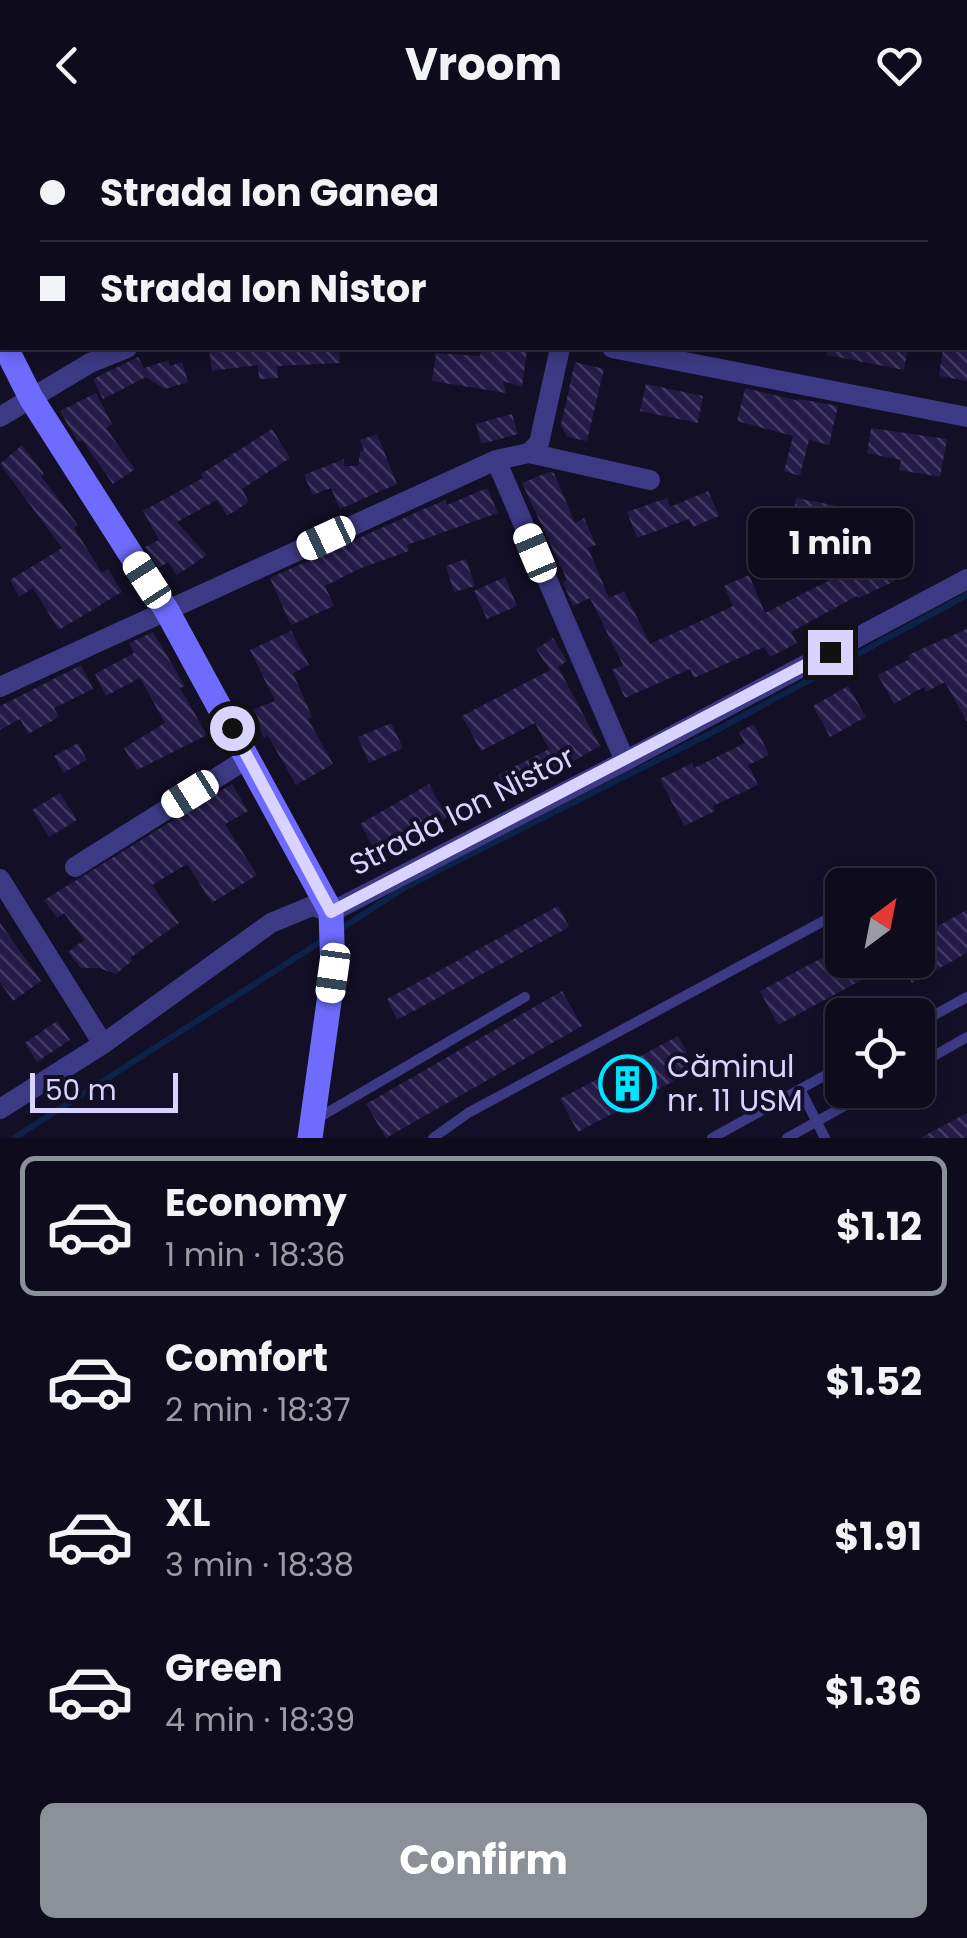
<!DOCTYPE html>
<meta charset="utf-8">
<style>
body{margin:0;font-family:Poppins,sans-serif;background:#171425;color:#f1f3f6;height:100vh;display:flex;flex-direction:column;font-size:38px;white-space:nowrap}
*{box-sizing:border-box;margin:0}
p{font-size:32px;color:#9b9ba3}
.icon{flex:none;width:55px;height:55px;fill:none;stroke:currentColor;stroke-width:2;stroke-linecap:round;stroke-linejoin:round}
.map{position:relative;height:1008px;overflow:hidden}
.sheet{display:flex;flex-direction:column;background:#0e0b1c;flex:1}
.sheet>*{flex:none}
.guide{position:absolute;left:0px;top:0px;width:968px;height:220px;box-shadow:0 5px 15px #0003,0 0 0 2px #2e2b3b;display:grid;align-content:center;height:220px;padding:0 40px;background:#0e0b1c}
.needle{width:65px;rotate:32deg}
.fabs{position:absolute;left:825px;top:738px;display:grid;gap:20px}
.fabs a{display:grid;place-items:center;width:110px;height:110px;border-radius:15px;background:#0e0b1c;box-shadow:0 5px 15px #0003,0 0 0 2px #2e2b3b;font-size:50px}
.scale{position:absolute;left:30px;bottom:25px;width:148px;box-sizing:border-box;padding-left:10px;border:5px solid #d9d4ff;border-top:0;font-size:28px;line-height:35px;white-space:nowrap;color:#d9d4ff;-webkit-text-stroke:8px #130f26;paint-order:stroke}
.end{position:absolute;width:45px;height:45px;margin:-22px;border:12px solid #d9d4ff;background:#111;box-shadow:0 0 0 5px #111}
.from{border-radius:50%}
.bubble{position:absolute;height:70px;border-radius:15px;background:#0e0b1c;box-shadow:0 5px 15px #0003,0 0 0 2px #2e2b3b;font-size:32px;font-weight:700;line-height:70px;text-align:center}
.car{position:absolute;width:30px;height:60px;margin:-30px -15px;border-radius:12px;box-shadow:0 0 8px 2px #0007;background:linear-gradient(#fff 24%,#345 0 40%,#fff 0 76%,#345 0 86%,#fff 0)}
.guide b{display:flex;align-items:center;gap:35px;height:95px;font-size:38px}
.guide b+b{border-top:2px solid #2e2b3b}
.guide i{width:25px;height:25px;background:#f1f3f6}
ul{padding:18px 0 0;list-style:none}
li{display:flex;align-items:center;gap:30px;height:140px;margin:0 20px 15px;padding:0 20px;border:5px solid transparent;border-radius:15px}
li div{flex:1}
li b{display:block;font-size:38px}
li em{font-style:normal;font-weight:700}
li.selected{border-color:#8c9099}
li>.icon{width:90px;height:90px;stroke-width:1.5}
.cta{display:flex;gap:20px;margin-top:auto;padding:20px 40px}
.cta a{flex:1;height:115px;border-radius:15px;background:#8c9099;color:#fff;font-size:40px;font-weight:700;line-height:115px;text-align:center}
header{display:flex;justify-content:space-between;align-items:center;height:130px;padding:0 40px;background:#0e0b1c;font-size:45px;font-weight:700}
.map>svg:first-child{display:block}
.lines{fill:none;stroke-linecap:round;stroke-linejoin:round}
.stream{stroke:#0c2248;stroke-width:6}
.building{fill:url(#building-back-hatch)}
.lane{stroke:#3d3a85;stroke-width:10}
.street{stroke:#3d3a85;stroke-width:20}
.secondary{stroke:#6f6bff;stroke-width:25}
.route{stroke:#d9d4ff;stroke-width:12}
.labels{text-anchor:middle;stroke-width:8;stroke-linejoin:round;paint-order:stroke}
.street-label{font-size:30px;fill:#d9d4ff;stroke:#130f26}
.poi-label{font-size:30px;fill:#d9d4ff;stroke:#130f26;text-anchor:start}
</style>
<header><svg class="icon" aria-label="back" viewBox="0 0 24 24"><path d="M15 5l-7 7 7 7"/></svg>Vroom<svg class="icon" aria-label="heart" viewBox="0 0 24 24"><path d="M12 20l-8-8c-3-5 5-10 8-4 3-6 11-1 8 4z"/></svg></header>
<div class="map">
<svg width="967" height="1008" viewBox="0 0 967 1008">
<defs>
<pattern id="building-back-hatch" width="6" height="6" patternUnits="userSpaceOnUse" patternTransform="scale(2.5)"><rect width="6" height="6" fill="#241b47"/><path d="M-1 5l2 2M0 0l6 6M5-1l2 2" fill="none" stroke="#433b63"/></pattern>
</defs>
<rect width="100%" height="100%" fill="#130f26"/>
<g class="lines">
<path class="stream" d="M339,800L404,758L713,602L967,465
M14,1008L325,809"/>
</g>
<path class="building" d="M209,218H339L340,233L277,236L278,248L259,249L258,235L212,241Z
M482,218L527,221L522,257L503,251L506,263L432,251L436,223L480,226Z
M828,218H908L904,240L827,225Z
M943,218H967V251L939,246Z
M138,227L144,238L168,230L170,236L182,232L188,252L165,259L146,247L103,269L93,249Z
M575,232L604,239L587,311L567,307L561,295Z
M646,254L703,266L698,293L640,281Z
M745,258L799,271L800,269L838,276L829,315L809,310L800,346L784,341L793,306L737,291Z
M96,263L112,294L106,298L135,339L113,354L82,310L78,312L60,281Z
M512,284L518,304L481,314L476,294Z
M871,298L947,309L940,347L899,340L901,330L867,323Z
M272,299L290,328L242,359L249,372L227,386L217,370L177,392L207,425L177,445L168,432L159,438L145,417L159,410L143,381L203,348L201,344Z
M377,304L397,354L340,379L331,358L313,365L304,345L344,329V336H358L360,322L364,320L360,310Z
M22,315L44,344L41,346L78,395L74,398L102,443L108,439L122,462L59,500L33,458L19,467L10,450L62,418L0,334Z
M549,342L554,343L575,393L584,388L596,415L588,418L609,468L624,461L650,514L733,476L724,456L749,445L765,483L861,434L857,425L877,415L895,451L859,468L857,466L791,502L797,513L770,527L764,517L694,548L690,539L625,568L612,540L623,535L590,468L573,476L563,452L567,450L522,353Z
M487,358L498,383L407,415L409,421L361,438L325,456L334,476L291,495L270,448L417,382L445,370L447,375Z
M708,361L719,386L693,397L689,389L637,408L627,382L667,368L670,377Z
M796,368L848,378L843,403L792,393Z
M466,429L475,456L454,462L446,436Z
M505,447L517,476L487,489L474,461Z
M967,499V592L945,552L926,562L924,557L894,574L878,545L910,529L908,525Z
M291,501L309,535L293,543L312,587L308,589L333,634L296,655L268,606L264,608L252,580L275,571L250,520Z
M153,502L185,556L180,558L207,605L137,640L124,618L165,593L140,548L106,566L95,544L134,523L129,513Z
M553,508L567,531L558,537L600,616L510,667L498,645L549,619L535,593L481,621L462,586L550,540L536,519Z
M81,535L93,559L54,578L59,587L28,604L20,589L0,600V576Z
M848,556L866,587L830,607L813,576Z
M391,593L403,618L369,633L358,607Z
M754,594L769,625L748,635L758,655L713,676L715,681L684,696L660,649L692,633L694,638L745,613L739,602Z
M78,613L87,630L63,643L54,626Z
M232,654L248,681L225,694L257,745L212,773L187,734L152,755L179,793L130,828L132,831L116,844L99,838H81L68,822L84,810L64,783L57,788L44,770Z
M429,654L447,688L379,727L360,694Z
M60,663L77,690L49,707L32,680Z
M558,776L569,797L397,890L387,869Z
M967,780V823L912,853L900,830H918V807Z
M0,793L41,851L13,871L0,852Z
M842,817V830H899L778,895L760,861Z
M562,861L582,896L386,1008L366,974Z
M57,891L70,910L37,932L25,913Z
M678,906L696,939L578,1002L560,969Z
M967,983V1008H920Z"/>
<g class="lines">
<path class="lane" d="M354,0V2
M779,0V2
M410,2L424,0
M944,2L946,0
M918,894L967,867
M918,935L967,907
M800,959L825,1008
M318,988L525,867
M433,1008L468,983L842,781
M712,1008L842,936
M787,1008L873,960"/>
<path class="street" d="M176,0L177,2
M673,2L674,0
M612,218L967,287
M0,287L90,233L127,218
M529,323L539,313L560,218
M496,330L625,631
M0,557L496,330L529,323L650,350
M75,737L248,628
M0,749L103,914
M0,979L103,914L271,793L312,776L331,782L625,631L967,449"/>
<path class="secondary" d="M6,218L31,268L167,481L331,782L333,843L310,1008"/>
</g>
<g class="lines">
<path class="route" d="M232,598L331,782L830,522"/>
</g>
<defs>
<symbol id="building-ring" viewBox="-11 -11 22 22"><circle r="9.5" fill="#130f26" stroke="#00e5ff" stroke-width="1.5"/><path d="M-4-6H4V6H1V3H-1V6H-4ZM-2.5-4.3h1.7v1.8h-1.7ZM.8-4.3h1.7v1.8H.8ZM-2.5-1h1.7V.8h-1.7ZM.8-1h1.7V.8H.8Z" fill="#00e5ff"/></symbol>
</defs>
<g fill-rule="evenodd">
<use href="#building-ring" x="596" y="922" width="63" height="63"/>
</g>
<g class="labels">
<g class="street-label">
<text transform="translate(462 681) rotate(-27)" y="10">Strada Ion Nistor</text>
</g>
<g class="poi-label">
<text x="667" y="947">Căminul<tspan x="667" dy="34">nr. 11 USM</tspan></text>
</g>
</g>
</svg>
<div class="fabs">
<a><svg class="needle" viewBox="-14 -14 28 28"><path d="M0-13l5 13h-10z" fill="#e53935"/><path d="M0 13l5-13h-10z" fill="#9b9ba3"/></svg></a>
<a><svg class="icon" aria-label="locate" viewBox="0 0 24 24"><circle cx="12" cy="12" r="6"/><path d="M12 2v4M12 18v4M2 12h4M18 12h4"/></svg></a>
</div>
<div class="scale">50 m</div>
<i class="end from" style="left:232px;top:598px"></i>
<i class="end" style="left:830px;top:522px"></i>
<div class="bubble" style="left:748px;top:378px;width:165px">1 min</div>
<i class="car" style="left:326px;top:408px;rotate:245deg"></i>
<i class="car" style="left:535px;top:423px;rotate:337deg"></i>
<i class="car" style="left:147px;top:450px;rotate:327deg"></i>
<i class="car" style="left:190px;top:664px;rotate:238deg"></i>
<i class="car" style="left:333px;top:843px;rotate:188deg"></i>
<div class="guide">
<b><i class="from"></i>Strada Ion Ganea</b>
<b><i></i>Strada Ion Nistor</b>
</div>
</div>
<section class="sheet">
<ul>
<li class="selected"><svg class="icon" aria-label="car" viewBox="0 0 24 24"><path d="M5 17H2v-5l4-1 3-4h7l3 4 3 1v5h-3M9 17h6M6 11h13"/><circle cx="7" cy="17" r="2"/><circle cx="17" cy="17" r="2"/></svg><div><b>Economy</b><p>1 min · 18:36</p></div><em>$1.12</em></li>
<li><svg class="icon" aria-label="car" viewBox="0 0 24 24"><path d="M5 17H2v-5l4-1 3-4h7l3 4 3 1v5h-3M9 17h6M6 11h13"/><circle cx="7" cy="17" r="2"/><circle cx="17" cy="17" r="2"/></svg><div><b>Comfort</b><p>2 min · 18:37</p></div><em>$1.52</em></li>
<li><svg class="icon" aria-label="car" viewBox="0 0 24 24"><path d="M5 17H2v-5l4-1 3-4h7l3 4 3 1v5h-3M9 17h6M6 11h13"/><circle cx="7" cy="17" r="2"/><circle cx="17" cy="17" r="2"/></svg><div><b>XL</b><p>3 min · 18:38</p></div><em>$1.91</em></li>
<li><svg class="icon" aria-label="car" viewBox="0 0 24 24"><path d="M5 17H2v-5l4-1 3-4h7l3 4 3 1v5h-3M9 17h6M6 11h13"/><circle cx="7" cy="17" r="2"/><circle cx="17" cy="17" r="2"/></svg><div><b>Green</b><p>4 min · 18:39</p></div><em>$1.36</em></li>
</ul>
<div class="cta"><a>Confirm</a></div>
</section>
